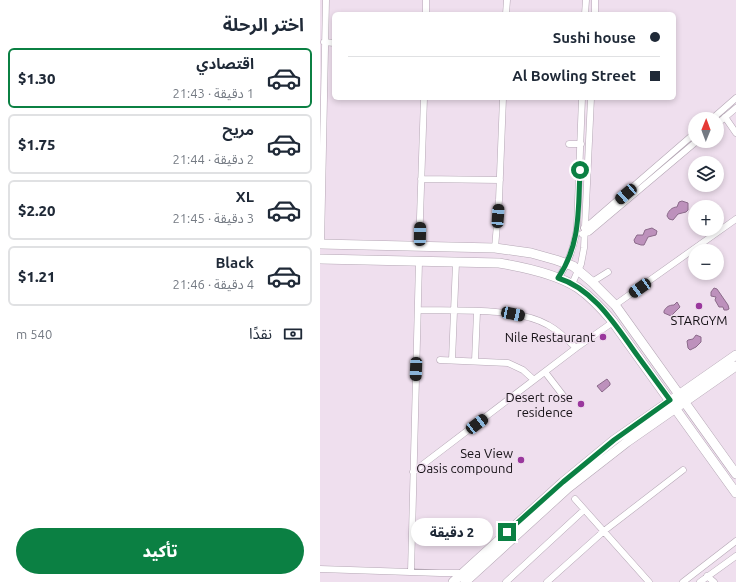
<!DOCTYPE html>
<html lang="ar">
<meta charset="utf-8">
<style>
body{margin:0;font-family:Ubuntu,"Noto Sans Arabic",sans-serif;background:#f6f6f7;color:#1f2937;direction:rtl;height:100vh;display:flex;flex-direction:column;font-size:15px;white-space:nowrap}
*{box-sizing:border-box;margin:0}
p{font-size:13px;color:#747a83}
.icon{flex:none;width:22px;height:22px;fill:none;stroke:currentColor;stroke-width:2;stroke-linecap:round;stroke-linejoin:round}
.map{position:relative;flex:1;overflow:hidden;direction:ltr}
.side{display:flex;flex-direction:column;background:#fff;width:320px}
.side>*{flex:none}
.banner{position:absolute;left:12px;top:12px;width:344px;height:88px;border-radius:6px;box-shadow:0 2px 6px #0003;direction:rtl;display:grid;align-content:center;height:88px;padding:0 16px;background:#fff}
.needle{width:26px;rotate:1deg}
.controls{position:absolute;left:368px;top:112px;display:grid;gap:8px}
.controls a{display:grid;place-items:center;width:36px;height:36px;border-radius:50%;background:#fff;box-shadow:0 2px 6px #0003;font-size:20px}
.end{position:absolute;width:18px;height:18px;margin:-9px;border:5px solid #0b8043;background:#fff;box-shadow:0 0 0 2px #fff}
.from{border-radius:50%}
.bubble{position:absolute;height:28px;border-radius:14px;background:#fff;box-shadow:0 2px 6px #0003;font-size:13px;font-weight:800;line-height:28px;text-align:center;direction:rtl}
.car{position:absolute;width:12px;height:24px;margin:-12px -6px;border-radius:5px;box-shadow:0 0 3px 1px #0007;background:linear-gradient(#222 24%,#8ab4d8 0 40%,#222 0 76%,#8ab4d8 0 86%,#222 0)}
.banner b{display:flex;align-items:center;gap:14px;height:38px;font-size:15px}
.banner b+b{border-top:1px solid #e0e1e3}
.banner i{width:10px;height:10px;background:#1f2937}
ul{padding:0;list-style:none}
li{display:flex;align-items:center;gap:12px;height:60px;margin:0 8px 6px;padding:0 8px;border:2px solid #e0e1e3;border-radius:6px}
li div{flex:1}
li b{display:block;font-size:15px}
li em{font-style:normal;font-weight:800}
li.on{border-color:#0b8043}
li>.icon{width:36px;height:36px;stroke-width:1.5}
h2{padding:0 16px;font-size:18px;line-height:48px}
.pay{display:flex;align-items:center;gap:10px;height:44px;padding:0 16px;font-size:15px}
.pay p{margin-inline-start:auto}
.button{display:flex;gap:8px;margin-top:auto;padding:8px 16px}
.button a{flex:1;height:46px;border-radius:24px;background:#0b8043;color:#fff;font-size:16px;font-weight:800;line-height:46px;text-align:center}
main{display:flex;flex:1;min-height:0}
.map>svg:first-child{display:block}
.water{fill:#bd91bc;stroke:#8b6a8a}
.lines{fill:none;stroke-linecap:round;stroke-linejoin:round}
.street-casing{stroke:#b5a7b5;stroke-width:7}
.secondary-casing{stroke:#b5a7b5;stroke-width:10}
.street{stroke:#fff;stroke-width:6}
.secondary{stroke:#fff;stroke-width:9}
.route{stroke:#0b8043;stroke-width:5}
.poi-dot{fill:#9a379d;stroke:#efdfee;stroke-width:1.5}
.labels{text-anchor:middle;stroke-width:3;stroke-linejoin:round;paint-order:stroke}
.poi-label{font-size:13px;fill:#151015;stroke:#efdfee;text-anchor:end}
</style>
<main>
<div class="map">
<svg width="416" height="582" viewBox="0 0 416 582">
<rect width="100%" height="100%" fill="#efdfee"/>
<path class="water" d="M362,201L368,203V210L366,212L358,214L353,220L349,219L347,216C348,211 352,207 357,207L359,202Z
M332,228L337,231L336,235L328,237L324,245H321L315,243L314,240L317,235H323L325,230Z
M394,288L397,289L408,305L409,309L407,310H404L403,307H399L395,300L396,297L391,296V292Z
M357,302L360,307L351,316L344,313V311C346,307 349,305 354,305Z
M376,335L381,337V342L376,347L370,350L368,348L367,341L368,340L373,339Z
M287,379L290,383V385L282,392L277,386Z"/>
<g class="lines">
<defs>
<path id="street" d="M106,14V0
M186,14L187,0
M265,14L266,0
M275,14V0
M4,42L14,43
M405,117L416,133
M392,119L416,98
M397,124L416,108
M249,144H261
M101,179L180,180
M264,228L271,223L375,133
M262,234L269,232L377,141
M1,244L6,0
M99,247L104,98
M175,248L179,200L183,98
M238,278C249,263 254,247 257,228L262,98
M272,282L288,272
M252,284L261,264L264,248L271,98
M295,305L416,219
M98,310C134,311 197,307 228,325C239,331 247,339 256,348
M120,360L188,363L203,370L214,380
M132,360L136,263
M155,361L157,312
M225,372L245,398
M93,472L256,348L293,322
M255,499L329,582
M0,569L120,573H143
M91,572L99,262
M387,576L394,582
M186,582L264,510
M227,582L284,531L363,470
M363,582L416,541
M380,582L416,556"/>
<path id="secondary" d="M0,244L175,248L211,253L236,260L253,266L272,282L295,305L416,474
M0,259L179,263C203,267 237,274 258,288C271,297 283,310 293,322L416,493
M133,582L243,482L294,440L416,355
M145,582L248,488L307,442L416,366"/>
</defs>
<use href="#street" class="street-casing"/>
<use href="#secondary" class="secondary-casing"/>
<use href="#street" class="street"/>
<use href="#secondary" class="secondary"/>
</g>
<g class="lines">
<path class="route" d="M187,532L243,482L294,440L350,400C339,385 328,370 317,355C296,326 274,289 238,278C261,244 258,210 260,170"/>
</g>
<g class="poi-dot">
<circle cx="379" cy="306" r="4"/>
<circle cx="283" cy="337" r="4"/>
<circle cx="261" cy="404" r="4"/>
<circle cx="201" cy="460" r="4"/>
</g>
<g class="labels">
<g class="poi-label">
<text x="379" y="325" text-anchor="middle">STARGYM</text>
<text x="275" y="342">Nile Restaurant</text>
<text x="253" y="402">Desert rose<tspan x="253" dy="15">residence</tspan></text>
<text x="193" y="458">Sea View<tspan x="193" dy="15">Oasis compound</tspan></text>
</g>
</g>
</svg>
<div class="controls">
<a><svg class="needle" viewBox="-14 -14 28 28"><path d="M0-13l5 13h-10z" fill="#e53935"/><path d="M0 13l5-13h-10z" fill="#747a83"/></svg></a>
<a><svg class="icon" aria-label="layers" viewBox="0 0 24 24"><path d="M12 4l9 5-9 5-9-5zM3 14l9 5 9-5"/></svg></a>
<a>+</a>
<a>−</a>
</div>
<i class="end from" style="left:260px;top:170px"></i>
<i class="end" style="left:187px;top:532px"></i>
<div class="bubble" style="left:91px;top:518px;width:82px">2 دقيقة</div>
<i class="car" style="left:306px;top:194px;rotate:229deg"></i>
<i class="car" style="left:178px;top:216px;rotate:4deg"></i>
<i class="car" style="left:100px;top:234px;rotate:1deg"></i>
<i class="car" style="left:320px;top:288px;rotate:235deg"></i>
<i class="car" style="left:193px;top:314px;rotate:102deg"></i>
<i class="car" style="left:96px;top:369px;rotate:182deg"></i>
<i class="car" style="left:157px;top:424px;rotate:53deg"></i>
<div class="banner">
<b><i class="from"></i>Sushi house</b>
<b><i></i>Al Bowling Street</b>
</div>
</div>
<section class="side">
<h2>اختر الرحلة</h2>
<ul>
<li class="on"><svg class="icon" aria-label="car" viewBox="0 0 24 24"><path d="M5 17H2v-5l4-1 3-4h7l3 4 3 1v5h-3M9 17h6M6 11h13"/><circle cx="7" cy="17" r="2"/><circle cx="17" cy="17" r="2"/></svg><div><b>اقتصادي</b><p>1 دقيقة · 21:43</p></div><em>$1.30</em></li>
<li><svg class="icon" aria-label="car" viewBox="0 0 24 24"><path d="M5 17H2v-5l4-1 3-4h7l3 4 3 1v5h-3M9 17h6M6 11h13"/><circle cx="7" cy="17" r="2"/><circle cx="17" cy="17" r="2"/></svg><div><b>مريح</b><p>2 دقيقة · 21:44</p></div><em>$1.75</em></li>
<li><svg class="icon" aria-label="car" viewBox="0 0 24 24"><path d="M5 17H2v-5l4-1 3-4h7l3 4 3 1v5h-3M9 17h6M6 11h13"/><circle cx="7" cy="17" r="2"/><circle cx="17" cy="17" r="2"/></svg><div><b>XL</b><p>3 دقيقة · 21:45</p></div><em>$2.20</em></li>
<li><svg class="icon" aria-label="car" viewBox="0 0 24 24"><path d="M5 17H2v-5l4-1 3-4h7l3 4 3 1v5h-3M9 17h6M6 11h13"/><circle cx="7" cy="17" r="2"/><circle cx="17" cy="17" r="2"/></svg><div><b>Black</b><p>4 دقيقة · 21:46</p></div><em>$1.21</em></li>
</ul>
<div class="pay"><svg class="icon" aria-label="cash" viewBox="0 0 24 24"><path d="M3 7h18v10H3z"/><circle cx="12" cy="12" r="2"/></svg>نقدًا<p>540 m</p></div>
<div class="button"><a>تأكيد</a></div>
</section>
</main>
